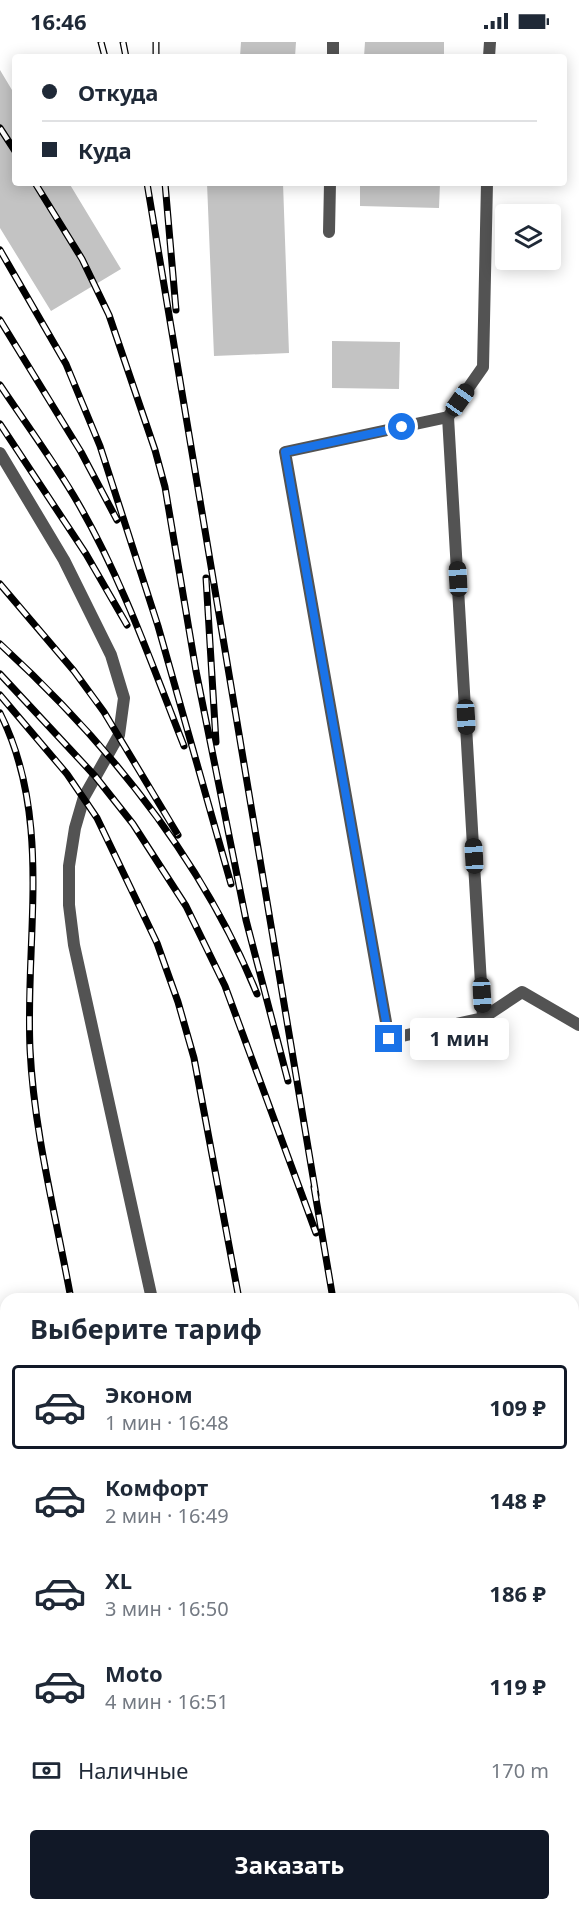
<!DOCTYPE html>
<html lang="ru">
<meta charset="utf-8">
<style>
body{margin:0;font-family:"Noto Sans",sans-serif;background:#f6f6f7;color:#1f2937;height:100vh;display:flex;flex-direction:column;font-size:22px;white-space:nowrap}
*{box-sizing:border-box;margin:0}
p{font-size:20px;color:#747a83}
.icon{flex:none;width:33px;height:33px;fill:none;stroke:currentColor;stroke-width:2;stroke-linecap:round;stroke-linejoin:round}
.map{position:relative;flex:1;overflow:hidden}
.drawer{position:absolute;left:0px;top:1251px;width:579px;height:618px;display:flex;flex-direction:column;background:#fff;border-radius:18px 18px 0 0;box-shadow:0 3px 15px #0003}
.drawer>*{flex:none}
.hud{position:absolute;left:12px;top:12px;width:555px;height:132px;border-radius:6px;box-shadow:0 3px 15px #0003;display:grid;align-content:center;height:132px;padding:0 30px;background:#fff}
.controls{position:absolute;left:495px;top:162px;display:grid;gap:12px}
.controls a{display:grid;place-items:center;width:66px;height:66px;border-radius:6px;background:#fff;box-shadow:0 3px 15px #0003;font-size:30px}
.end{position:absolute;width:27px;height:27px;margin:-14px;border:8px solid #1a73e8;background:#fff;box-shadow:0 0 0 3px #fff}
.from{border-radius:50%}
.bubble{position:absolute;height:42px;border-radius:6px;background:#fff;box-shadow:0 3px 15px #0003;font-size:20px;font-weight:700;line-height:42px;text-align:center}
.car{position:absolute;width:18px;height:36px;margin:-18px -9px;border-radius:8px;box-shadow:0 0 4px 2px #0007;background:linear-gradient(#222 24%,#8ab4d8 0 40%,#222 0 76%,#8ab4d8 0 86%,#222 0)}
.hud b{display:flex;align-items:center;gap:21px;height:57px;font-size:22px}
.hud b+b{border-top:2px solid #e0e1e3}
.hud i{width:15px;height:15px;background:#1f2937}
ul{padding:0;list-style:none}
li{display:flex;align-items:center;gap:18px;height:84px;margin:0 12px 9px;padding:0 18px;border:3px solid transparent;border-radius:6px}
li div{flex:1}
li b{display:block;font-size:22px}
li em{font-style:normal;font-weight:700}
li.active{border-color:#111827}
li>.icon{width:54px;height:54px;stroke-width:1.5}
h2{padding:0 30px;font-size:27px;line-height:72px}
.pay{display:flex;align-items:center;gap:15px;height:66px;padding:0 30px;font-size:22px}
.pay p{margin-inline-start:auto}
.primary-button{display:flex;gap:12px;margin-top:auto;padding:12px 30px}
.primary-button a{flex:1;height:69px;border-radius:6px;background:#111827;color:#fff;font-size:24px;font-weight:700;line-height:69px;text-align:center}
.status{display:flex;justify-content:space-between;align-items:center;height:42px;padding:0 30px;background:#fff;direction:ltr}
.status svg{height:16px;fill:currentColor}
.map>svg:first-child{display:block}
.green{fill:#dadada}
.building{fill:#c3c3c3}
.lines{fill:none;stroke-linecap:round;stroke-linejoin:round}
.lane{stroke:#535353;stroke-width:12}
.rail-casing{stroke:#000;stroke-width:7}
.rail{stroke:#fff;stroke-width:4.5;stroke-dasharray:14;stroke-linecap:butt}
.route{stroke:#1a73e8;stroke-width:8}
</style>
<div class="status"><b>16:46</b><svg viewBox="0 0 49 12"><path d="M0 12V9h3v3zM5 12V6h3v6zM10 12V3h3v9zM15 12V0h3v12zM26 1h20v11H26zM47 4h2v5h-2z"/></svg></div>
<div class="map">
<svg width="579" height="1869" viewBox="0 0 579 1869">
<rect width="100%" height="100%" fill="#fff"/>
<path class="green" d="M579,1767V1869H451L458,1863H573V1772Z"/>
<path class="building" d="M241,0H296L295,15H240Z
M365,0H444V15H364Z
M0,28L15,53V141H69L121,227L51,269L0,186Z
M207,141H283L289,311L214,314Z
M360,141H440L439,166L360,164Z
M332,299L400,300L399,347L332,346Z"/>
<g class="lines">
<path class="lane" d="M333,15V0
M489,15L490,0
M487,141L483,325L448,375L285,410L389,997L483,976L522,950L579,983
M329,190L330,141
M448,375L483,976
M0,411L64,518L111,613L124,656L119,693L84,755L75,786L69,824V863L74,903L152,1257
M573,1757L579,1752
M436,1869L444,1863"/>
<defs>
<path id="rail" d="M101,0L105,15
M123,0L126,15
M156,0V15
M0,86L15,109
M35,141L82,217L109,273L155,408L165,445L196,629L246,878L288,1039
M147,141L316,1153
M165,141L176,268
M0,208L66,322L100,404L158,584L231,842
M0,278L81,410L117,478
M0,343C26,382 55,421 78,461C122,537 152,623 184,704
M0,382L86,512L127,583
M206,536L216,700
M0,542L74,629L104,670L178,793
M0,602C107,700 202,817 257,952
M0,632L95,734L133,782L186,864L225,944L316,1191
M0,653L67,732L97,776L157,901L178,960L194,1016L239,1257
M0,671C53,777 25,894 30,1007C34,1091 56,1174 71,1257
M314,1145L333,1257
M573,1597L579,1590
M0,1813L6,1811
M248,1869L257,1863"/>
</defs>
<use href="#rail" class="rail-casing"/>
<use href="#rail" class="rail"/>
</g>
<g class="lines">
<path class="route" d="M389,997L285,410L402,385"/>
</g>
</svg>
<div class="controls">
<a><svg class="icon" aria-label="layers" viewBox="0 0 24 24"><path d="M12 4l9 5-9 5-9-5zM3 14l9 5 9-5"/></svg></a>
</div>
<i class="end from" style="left:402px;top:385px"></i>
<i class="end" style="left:389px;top:997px"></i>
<div class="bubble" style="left:410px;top:976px;width:99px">1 мин</div>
<i class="car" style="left:460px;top:358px;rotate:35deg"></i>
<i class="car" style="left:458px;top:537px;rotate:357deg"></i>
<i class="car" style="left:466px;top:675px;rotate:177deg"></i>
<i class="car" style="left:474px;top:814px;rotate:357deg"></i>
<i class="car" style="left:482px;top:953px;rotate:177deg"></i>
<div class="hud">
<b><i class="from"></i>Откуда</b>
<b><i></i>Куда</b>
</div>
<section class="drawer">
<h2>Выберите тариф</h2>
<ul>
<li class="active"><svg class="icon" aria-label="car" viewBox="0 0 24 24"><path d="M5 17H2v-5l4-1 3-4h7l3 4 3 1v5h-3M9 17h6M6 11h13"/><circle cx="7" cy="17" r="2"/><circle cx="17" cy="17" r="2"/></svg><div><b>Эконом</b><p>1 мин · 16:48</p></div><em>109 ₽</em></li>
<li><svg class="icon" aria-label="car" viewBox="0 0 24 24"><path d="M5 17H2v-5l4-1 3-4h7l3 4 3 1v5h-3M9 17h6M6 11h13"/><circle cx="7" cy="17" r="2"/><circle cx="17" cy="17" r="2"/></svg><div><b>Комфорт</b><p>2 мин · 16:49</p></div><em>148 ₽</em></li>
<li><svg class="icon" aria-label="car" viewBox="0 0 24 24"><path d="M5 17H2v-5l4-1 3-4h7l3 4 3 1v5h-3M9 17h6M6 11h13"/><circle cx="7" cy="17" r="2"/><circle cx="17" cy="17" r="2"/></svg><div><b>XL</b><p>3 мин · 16:50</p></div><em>186 ₽</em></li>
<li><svg class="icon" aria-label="car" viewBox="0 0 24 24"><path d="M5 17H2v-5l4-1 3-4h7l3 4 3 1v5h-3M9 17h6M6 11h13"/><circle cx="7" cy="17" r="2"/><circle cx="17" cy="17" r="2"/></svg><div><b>Moto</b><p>4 мин · 16:51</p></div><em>119 ₽</em></li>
</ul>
<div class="pay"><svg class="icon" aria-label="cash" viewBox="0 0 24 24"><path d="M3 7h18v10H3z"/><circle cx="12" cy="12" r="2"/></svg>Наличные<p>170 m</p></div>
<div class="primary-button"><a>Заказать</a></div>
</section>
</div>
